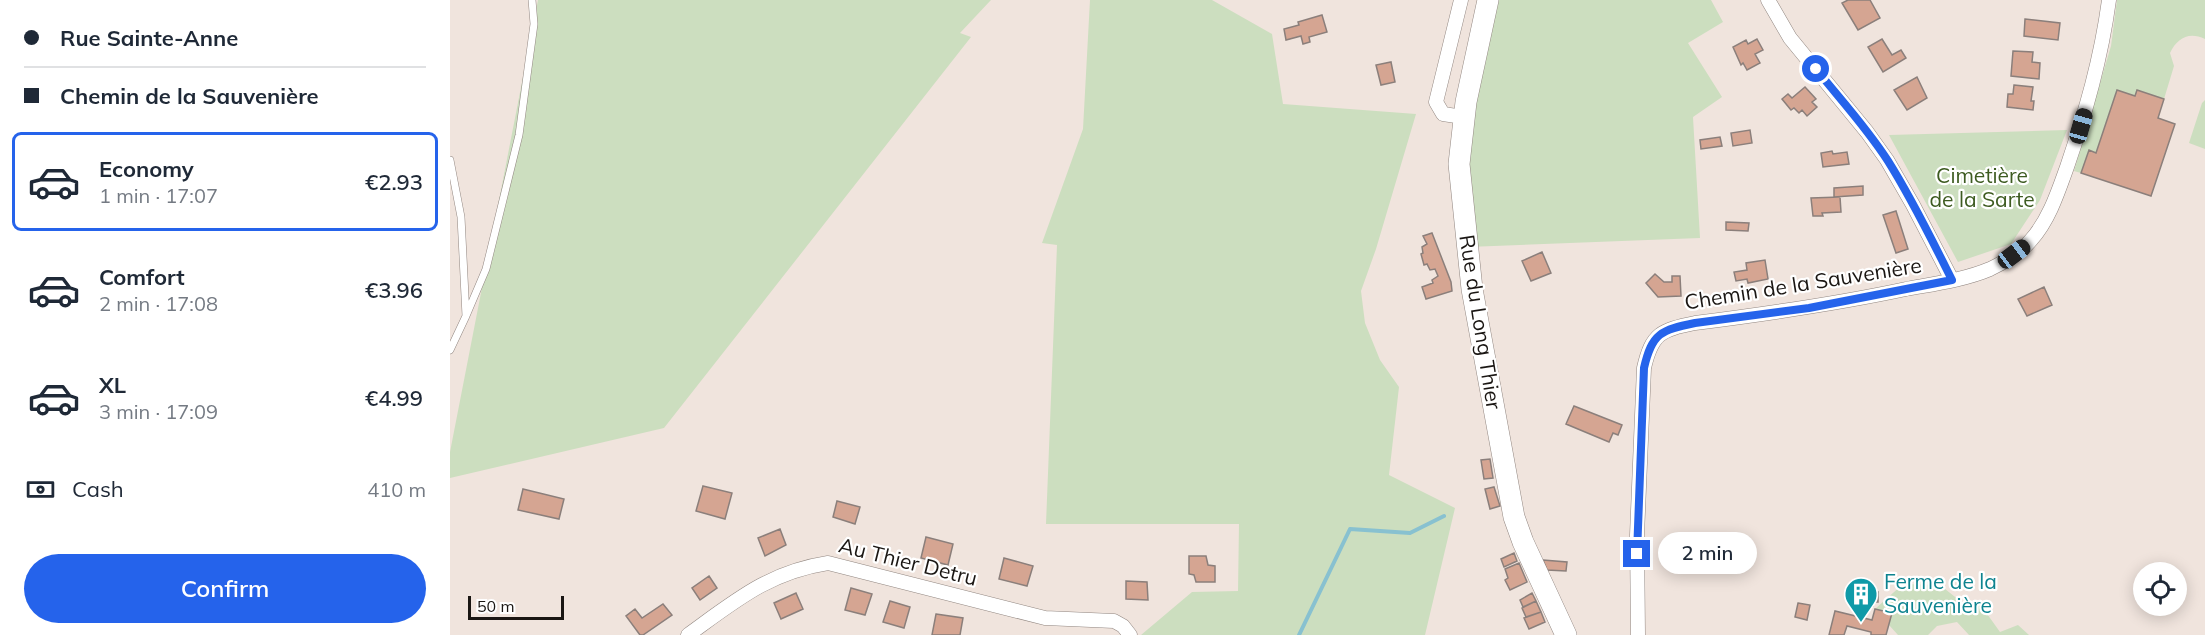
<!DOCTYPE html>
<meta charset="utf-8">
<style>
body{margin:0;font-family:Mulish,sans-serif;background:#f6f6f7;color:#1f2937;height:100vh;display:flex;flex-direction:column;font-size:22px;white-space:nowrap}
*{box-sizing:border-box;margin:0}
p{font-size:20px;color:#747a83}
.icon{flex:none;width:33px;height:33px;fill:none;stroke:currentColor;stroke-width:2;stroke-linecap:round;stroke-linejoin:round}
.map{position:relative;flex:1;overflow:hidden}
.sheet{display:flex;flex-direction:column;background:#fff;width:450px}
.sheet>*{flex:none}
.top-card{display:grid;align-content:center;height:132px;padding:0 24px;background:#fff}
.controls{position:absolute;left:1683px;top:562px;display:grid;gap:12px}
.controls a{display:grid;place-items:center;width:54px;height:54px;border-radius:50%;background:#fff;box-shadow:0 3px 15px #0003;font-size:30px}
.scale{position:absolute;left:18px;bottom:15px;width:96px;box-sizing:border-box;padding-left:6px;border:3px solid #1a1613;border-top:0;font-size:16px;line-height:21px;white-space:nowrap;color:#1a1613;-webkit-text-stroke:4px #fff;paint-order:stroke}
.end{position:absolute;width:27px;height:27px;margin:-14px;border:8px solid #2563eb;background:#fff;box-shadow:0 0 0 3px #fff}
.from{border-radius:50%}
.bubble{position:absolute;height:42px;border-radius:21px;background:#fff;box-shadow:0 3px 15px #0003;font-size:20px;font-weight:600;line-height:42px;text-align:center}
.car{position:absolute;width:18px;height:36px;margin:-18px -9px;border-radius:8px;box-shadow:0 0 4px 2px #0007;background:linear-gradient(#222 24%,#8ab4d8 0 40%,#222 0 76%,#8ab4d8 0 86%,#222 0)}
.top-card b{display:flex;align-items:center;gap:21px;height:57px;font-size:22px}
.top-card b+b{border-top:2px solid #e0e1e3}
.top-card i{width:15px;height:15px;background:#1f2937}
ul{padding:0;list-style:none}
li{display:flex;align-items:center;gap:18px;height:99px;margin:0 12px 9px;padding:0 12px;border:3px solid transparent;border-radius:9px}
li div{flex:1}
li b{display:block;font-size:22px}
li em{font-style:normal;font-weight:600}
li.active{border-color:#2563eb}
li>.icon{width:54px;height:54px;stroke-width:1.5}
.pay{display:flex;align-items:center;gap:15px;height:66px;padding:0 24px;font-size:22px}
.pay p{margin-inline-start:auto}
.action{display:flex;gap:12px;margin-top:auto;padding:12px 24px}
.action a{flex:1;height:69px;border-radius:36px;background:#2563eb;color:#fff;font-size:24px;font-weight:600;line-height:69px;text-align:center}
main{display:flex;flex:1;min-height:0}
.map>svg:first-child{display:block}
.green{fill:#ccdebf}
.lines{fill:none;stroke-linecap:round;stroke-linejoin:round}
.stream{stroke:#88c1d0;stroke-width:4}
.building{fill:#d5a592;stroke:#8b7f7b;stroke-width:1.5}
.lane-casing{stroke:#918680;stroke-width:8}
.street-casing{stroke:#918680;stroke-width:15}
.primary-casing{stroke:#918680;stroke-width:22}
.lane{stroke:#fff;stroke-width:7}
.street{stroke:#fff;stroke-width:14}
.primary{stroke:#fff;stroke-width:21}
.route{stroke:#2563eb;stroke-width:8}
.labels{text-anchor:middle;stroke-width:4.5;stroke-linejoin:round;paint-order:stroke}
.park-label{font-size:21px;fill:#3d5b20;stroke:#fff}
.street-label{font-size:21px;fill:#1a1613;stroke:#fff}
.culture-label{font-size:21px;fill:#0d838f;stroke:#fff;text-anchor:start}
</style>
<main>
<section class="sheet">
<div class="top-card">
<b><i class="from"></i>Rue Sainte-Anne</b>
<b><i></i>Chemin de la Sauvenière</b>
</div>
<ul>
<li class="active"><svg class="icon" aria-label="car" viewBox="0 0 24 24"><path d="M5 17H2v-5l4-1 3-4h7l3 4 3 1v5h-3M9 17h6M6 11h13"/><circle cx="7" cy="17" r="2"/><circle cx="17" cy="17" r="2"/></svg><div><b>Economy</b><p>1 min · 17:07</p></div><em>€2.93</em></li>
<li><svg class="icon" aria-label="car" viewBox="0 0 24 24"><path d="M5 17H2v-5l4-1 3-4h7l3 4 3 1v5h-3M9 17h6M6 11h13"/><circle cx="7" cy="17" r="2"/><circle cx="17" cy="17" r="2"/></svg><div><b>Comfort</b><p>2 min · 17:08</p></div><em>€3.96</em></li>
<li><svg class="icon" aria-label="car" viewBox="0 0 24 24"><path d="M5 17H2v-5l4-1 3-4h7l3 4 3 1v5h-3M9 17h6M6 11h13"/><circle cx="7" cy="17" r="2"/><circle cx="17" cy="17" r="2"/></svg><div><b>XL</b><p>3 min · 17:09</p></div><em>€4.99</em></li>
</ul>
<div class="pay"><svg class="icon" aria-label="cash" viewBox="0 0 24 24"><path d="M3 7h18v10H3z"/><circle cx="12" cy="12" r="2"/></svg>Cash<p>410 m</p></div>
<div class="action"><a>Confirm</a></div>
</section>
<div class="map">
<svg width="1755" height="635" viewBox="0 0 1755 635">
<rect width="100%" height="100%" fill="#f0e4dd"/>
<path class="green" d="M88,0H541L510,33L521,37L214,428L0,478V452Z
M640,0H762L822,34L833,104L966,114L926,249L911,291L915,323L930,360L949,387L939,475L1005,508L975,635H691L742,592L788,591L789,524H596L607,245L592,243L633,129Z
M1038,0H1261L1273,22L1238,43L1272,97L1243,117L1250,238L1018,247L1013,117Z
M1667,0H1755V39C1739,31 1727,38 1720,53L1724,66L1714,99L1687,90L1685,96L1667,91L1646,153L1639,150L1631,173L1624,171L1661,46Z
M1755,100V149L1739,143L1752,103Z
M1617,130L1590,200L1561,244L1508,262L1439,135Z
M1453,584L1490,585L1524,612L1530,604L1550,632L1568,625L1579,635H1519L1507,622L1487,626L1478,635H1448L1439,625L1442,613L1425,609Z"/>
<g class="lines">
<path class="stream" d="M849,635L900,529L960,533L994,516"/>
</g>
<path class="building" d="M1398,0H1420L1430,18L1408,30L1392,3Z
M872,15L877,32L859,37L860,42L853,44L851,36L836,40L834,29L849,25L848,22Z
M1575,19L1610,23L1608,40L1574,36Z
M1307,39L1313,50L1305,54L1310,63L1297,70L1293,63L1291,65L1283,47L1296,40L1298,44Z
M1432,39L1442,55L1451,50L1456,58L1433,72L1418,47Z
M1563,51L1583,52L1582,62L1590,63L1589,79L1561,76Z
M941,62L945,82L931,85L926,65Z
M1467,77L1477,98L1457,110L1444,90Z
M1564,85L1583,87L1581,101H1584L1583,110L1557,107L1558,94H1563Z
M1355,87L1366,99L1362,102L1367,107L1357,116L1352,110L1349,113L1344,108L1341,110L1332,99L1338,94L1342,98Z
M1667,90L1685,96L1687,90L1714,99L1708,118L1725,124L1701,196L1631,173L1639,150L1646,153Z
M1300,130L1302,143L1283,146L1281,133Z
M1270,137L1272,146L1251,149L1250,140Z
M1382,151L1383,154L1397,152L1399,164L1373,167L1371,153Z
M1413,186V195L1384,197V188Z
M1390,197L1391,212L1372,213L1373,216H1363L1361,198Z
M1446,211L1458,249L1446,253L1433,215Z
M1276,222L1299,223L1298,231L1276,230Z
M982,233L1001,282L1002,291L976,299L972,287L983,283L982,280L988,276L985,269L980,270L977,264L974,265L971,254L973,253L972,247L977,244L973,236Z
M1092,252L1101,273L1081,281L1072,261Z
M1315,260L1318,279L1298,283L1297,279L1286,281L1284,272L1297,270L1296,263Z
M1205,274L1214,282H1222V276H1230L1231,296L1208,297L1196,283Z
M1594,287L1602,305L1577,316L1568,299Z
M1124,406L1172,425L1168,435L1163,433L1159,442L1116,424Z
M1040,459L1043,478L1034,479L1031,460Z
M253,486L282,493L275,519L246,511Z
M1044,487L1050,506L1040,509L1035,489Z
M73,489L114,499L109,519L68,510Z
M387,501L410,507L405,524L383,517Z
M330,529L336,545L315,556L308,538Z
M476,537L503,544L498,565L471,558Z
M1064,553L1067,561L1054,567L1051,559Z
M739,556H756L758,565L765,566V582H746L744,575L739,574Z
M554,558L583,566L577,586L549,579Z
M1093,560L1117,562L1116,571L1097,570Z
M1069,563L1077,582L1060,590L1055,580L1058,578L1055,569Z
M259,576L267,588L250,600L242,588Z
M676,581L697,582L698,600L676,599Z
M401,588L422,594L415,615L395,610Z
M1410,592H1428V602H1423V606H1410Z
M346,593L353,609L331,619L324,603Z
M1082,593L1086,601L1073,607L1070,600Z
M440,601L460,607L454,628L433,622Z
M1086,601L1091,612L1076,617L1072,608Z
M1348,603L1360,605L1357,620L1345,617Z
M213,604L222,615L193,635H190L176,616L185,609L192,618Z
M1425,609L1442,613L1436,635H1421V632L1397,626L1394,635H1379L1385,611L1422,620Z
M1091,612L1095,622L1079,629L1074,618Z
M486,614L513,618L510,635H482Z"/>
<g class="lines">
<defs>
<path id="lane" d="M0,160L11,217L16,316L0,350
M16,316L36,269L69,135L84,24L82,0"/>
<path id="street" d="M1011,0L986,102L993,114L1013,117
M1318,0L1340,38L1417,132L1437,160L1463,205L1502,280
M238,635C285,601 319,572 378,563L595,618L664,621L673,626L680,635
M1188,635L1187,535L1194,368C1202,333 1211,330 1245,323C1316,314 1386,304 1456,289C1483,284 1514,280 1540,269C1553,263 1571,252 1581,240C1599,220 1608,192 1617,167C1636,111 1651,59 1659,0"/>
<path id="primary" d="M1038,0L1016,102L1009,164L1022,289L1064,517L1073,542L1116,635"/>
</defs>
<use href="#lane" class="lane-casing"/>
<use href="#street" class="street-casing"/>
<use href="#primary" class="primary-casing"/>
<use href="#lane" class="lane"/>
<use href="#street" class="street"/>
<use href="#primary" class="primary"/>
</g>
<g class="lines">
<path class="route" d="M1187,554L1194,368C1202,333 1211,330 1245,323L1359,308L1502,280C1482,240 1462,199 1438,161C1417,128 1390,99 1366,69"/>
</g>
<defs>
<symbol id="building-pin" viewBox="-11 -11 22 30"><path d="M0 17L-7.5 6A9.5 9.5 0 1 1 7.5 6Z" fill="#0f9aa8" stroke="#fff"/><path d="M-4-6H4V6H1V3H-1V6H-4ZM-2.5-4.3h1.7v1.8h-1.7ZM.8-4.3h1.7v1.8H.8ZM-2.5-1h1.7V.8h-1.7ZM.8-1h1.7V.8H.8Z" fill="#fff"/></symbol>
</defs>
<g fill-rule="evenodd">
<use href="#building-pin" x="1392" y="575" width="38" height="52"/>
</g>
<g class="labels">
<g class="park-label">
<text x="1532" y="183">Cimetière<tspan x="1532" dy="24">de la Sarte</tspan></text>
</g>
<g class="street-label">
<text transform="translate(1353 284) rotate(-9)" y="7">Chemin de la Sauvenière</text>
<text transform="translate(1030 322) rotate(81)" y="7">Rue du Long Thier</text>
<text transform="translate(458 562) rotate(14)" y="7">Au Thier Detru</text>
</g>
<g class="culture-label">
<text x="1434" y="589">Ferme de la<tspan x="1434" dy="24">Sauvenière</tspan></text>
</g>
</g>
</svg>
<div class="controls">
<a><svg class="icon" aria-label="locate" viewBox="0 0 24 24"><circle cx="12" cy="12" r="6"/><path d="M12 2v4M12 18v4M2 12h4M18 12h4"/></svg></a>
</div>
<div class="scale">50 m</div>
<i class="end from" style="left:1366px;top:69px"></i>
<i class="end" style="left:1187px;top:554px"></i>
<div class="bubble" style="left:1208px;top:532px;width:99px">2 min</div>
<i class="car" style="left:1631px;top:126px;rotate:16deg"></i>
<i class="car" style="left:1564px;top:254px;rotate:53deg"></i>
</div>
</main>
